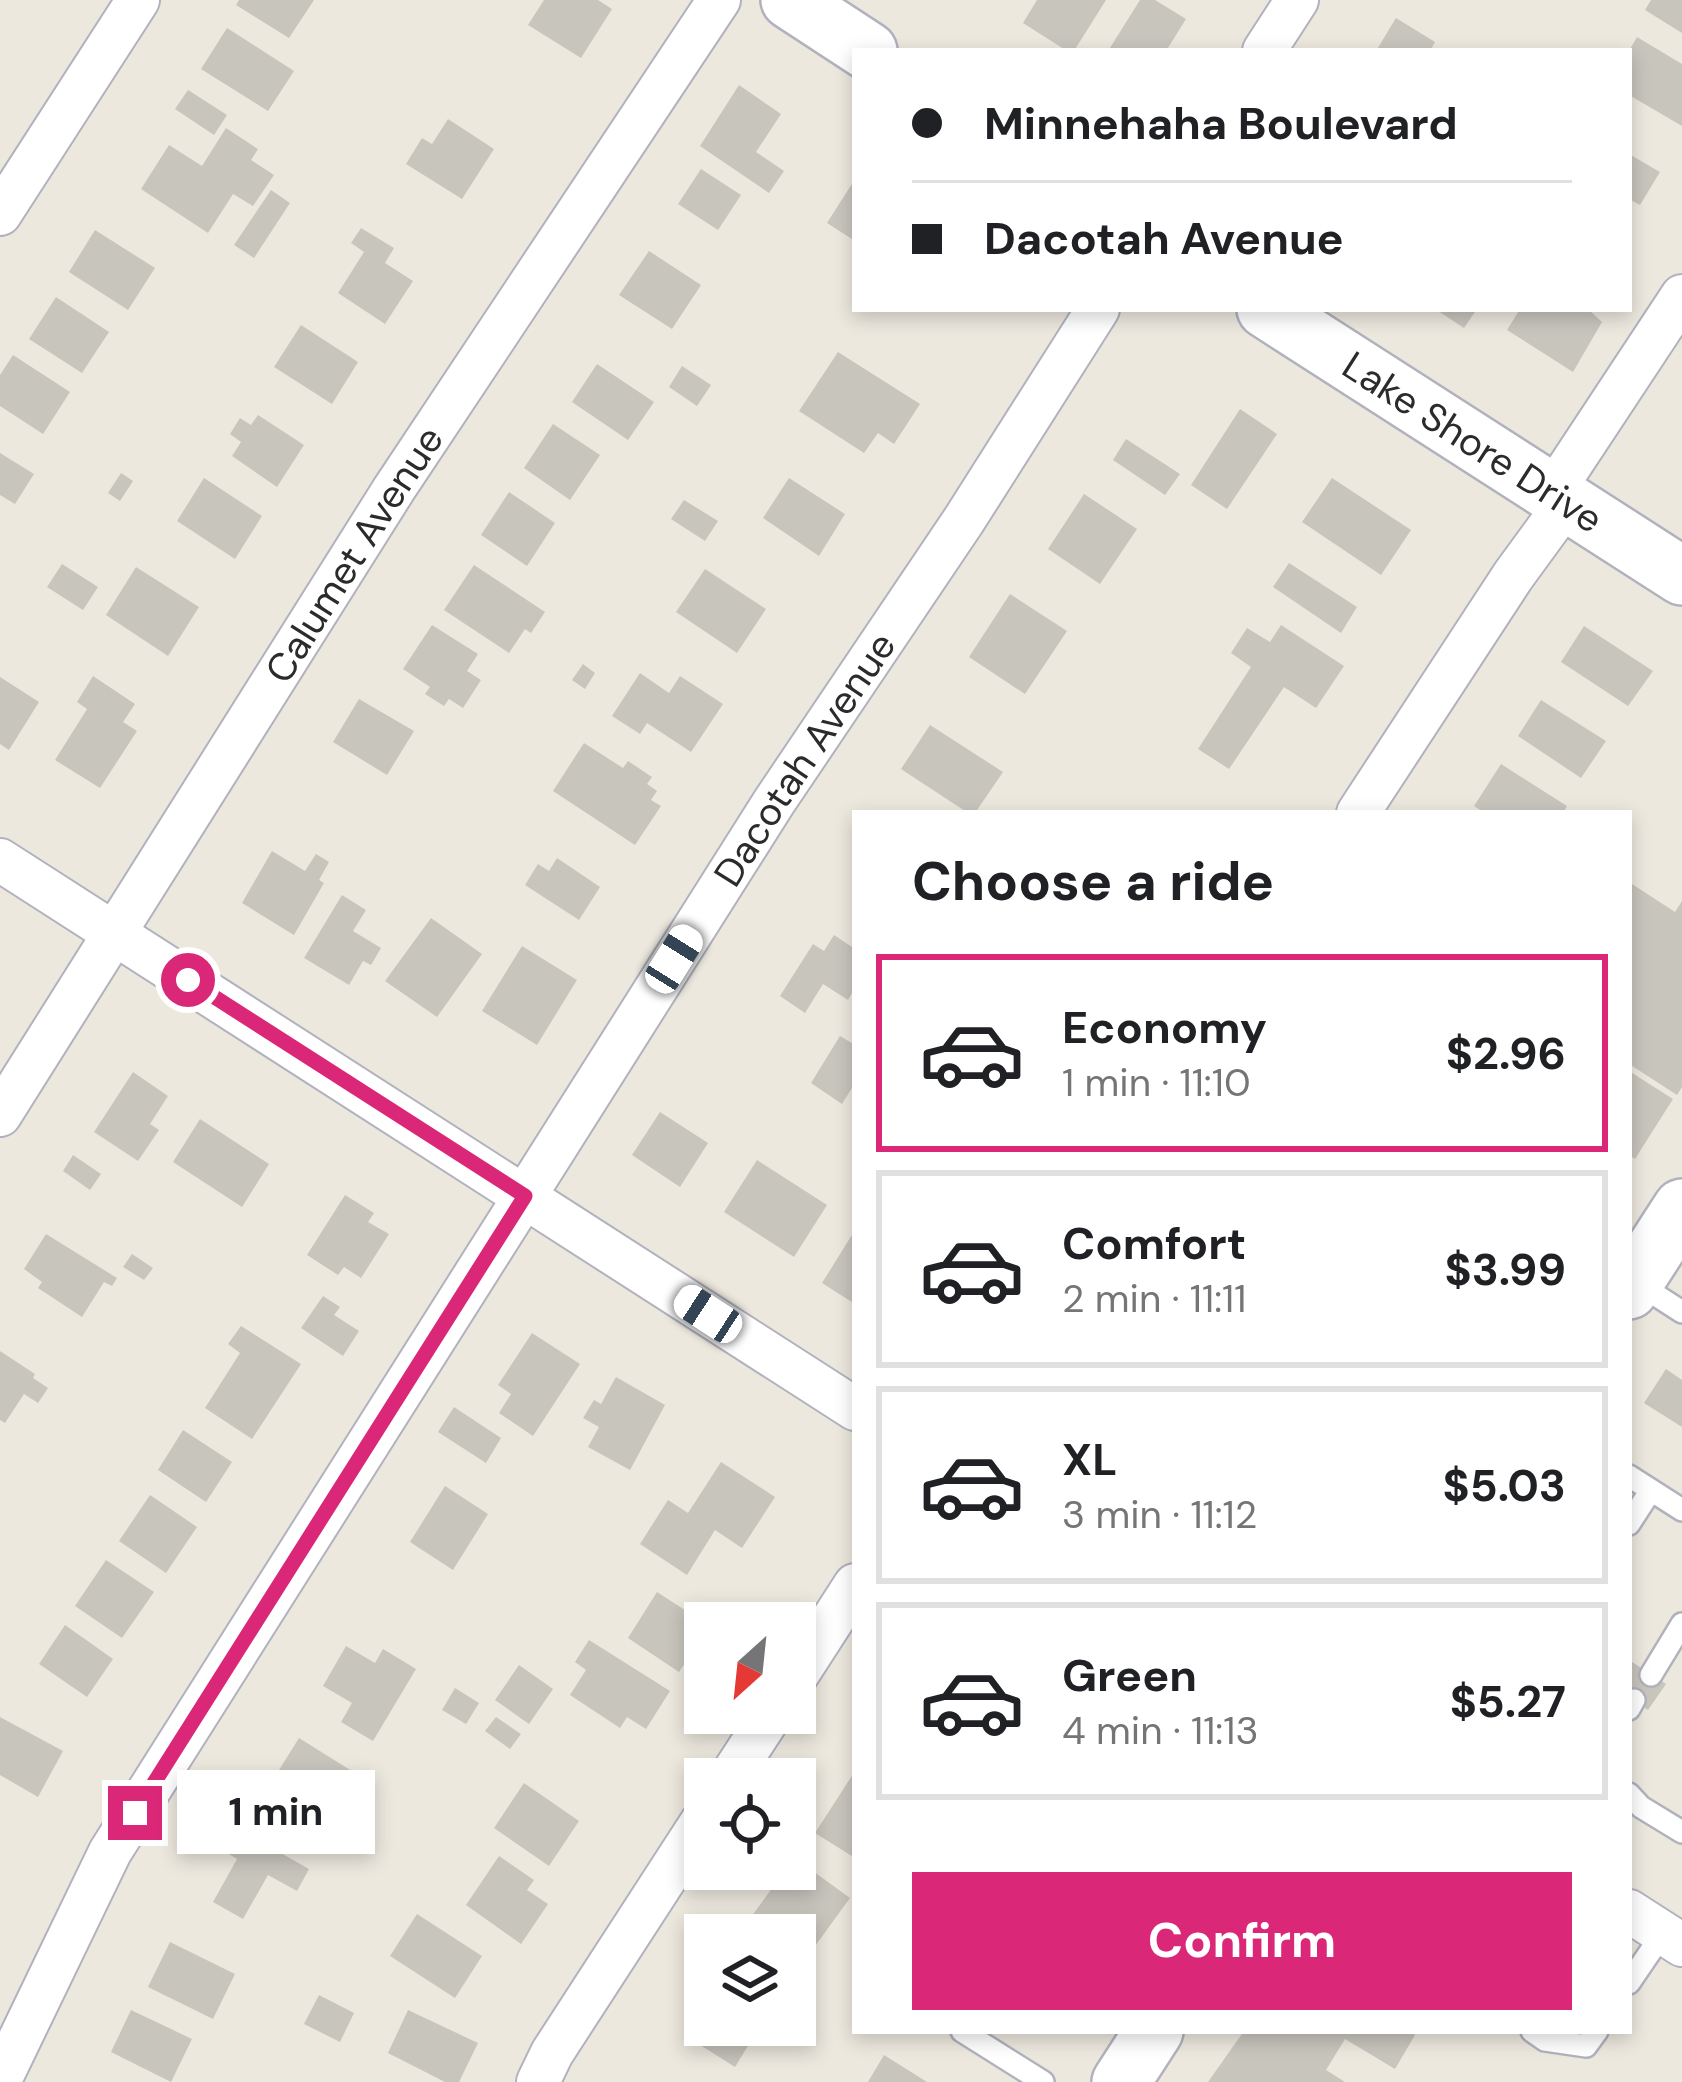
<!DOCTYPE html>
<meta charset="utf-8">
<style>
body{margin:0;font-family:"DM Sans",sans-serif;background:#f2f2f2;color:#202124;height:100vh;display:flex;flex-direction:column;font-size:45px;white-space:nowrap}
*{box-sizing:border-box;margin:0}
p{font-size:39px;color:#757577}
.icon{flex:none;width:66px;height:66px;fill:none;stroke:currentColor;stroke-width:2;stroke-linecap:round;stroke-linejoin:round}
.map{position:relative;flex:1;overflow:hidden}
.drawer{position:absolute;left:852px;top:810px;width:780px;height:1224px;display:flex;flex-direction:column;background:#fff;border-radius:0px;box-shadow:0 6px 18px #0003}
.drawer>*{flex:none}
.hud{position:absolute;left:852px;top:48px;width:780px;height:264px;border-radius:0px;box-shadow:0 6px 18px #0003;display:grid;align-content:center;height:264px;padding:0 60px;background:#fff}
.needle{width:78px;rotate:207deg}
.buttons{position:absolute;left:684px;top:1602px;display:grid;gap:24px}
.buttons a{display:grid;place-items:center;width:132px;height:132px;border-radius:0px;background:#fff;box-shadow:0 6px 18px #0003;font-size:60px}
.end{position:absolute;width:54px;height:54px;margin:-27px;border:15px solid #db2777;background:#fff;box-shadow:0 0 0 6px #fff}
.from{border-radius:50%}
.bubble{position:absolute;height:84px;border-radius:0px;background:#fff;box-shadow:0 6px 18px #0003;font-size:39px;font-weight:700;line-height:84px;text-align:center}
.car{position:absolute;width:36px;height:72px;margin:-36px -18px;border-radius:15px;box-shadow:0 0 9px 3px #0007;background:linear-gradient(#fff 24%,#345 0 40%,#fff 0 76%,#345 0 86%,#fff 0)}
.hud b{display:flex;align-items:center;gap:42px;height:114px;font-size:45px}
.hud b+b{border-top:3px solid #e0e0e0}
.hud i{width:30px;height:30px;background:#202124}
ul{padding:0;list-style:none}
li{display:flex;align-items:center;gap:36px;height:198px;margin:0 24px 18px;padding:0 36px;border:6px solid #e0e0e0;border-radius:0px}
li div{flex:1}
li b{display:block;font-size:45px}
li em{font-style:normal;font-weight:700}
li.selected{border-color:#db2777}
li>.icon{width:108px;height:108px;stroke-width:1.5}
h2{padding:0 60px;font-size:54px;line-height:144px}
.button{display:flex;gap:24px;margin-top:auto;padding:24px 60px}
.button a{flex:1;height:138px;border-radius:0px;background:#db2777;color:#fff;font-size:48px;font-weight:700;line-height:138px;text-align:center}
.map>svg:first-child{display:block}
.building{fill:#c8c5bd}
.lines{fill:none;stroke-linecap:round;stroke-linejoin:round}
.lane-casing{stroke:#b1b2be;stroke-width:26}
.street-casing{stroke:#b1b2be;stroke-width:46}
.secondary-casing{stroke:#b1b2be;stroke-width:62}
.lane{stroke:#fff;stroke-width:21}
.street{stroke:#fff;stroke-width:42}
.secondary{stroke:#fff;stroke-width:57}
.route{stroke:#db2777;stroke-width:15}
.labels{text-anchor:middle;stroke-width:9;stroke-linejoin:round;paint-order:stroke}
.street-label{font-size:39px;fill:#2b2b2b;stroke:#fff}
</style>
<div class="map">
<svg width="1682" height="2082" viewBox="0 0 1682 2082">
<rect width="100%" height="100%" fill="#ede8de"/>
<path class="building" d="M239,0H314L289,38L236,5Z
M544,0H598L612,9L581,58L528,25Z
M1037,0H1106L1074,51H1067L1023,23Z
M1140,0H1155L1186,19L1166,51H1108Z
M1651,0H1682V33L1645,10Z
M1396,18L1435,42L1430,51H1376Z
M227,28L294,71L268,111L201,69Z
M1637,37L1682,64V126L1629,95V51Z
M739,85L781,114L756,152L784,171L769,193L700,146Z
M188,90L227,115L214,135L175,109Z
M448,119L494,149L462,199L406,164L422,138L432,144Z
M226,128L258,149L251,160L274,175L253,206L233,194L208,233L141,189L169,145L202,166Z
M1629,154L1660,172L1640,205L1629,199Z
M701,169L741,195L718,230L678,204Z
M855,179V241L827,223Z
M271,190L290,203L254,258L234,245Z
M361,228L394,248L385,263L413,281L385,324L338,293L364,252L351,243Z
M95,230L155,268L128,310L69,272Z
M649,251L701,285L672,329L619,295Z
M56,297L109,332L82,373L29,339Z
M1435,309H1477L1464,328Z
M1520,309H1588L1602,322L1573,372L1507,330Z
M301,325L358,362L332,404L274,367Z
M838,352L920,404L894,444L878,433L864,453L799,411Z
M13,355L70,392L43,434L0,406V375Z
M597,364L654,402L628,440L572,402Z
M682,366L711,385L697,406L669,387Z
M1240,409L1277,434L1227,509L1191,485Z
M258,415L304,445L277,487L232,456L241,442L230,434L240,418L251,425Z
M553,424L600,455L570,500L524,468Z
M1126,439L1180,474L1165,495L1113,460Z
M0,453L34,474L15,504L0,495Z
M121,473L133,481L120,501L108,493Z
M204,478L262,516L235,559L177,521Z
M789,478L845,514L819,556L763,518Z
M1332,478L1411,530L1381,575L1302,522Z
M509,492L555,523L527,566L481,535Z
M1084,494L1137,529L1100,584L1048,549Z
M684,500L718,521L705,541L671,519Z
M1289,563L1357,607L1341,633L1273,587Z
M62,564L98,587L83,610L47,587Z
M474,565L545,612L531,633L525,629L509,653L444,610Z
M136,567L199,607L168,656L106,615Z
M705,569L766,609L737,653L676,612Z
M1010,594L1067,631L1025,694L969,657Z
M432,625L478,654L467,671L481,680L463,708L449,699L444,706L425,694L430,687L403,669Z
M1281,625L1344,666L1316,708L1284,687L1229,769L1198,749L1251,667L1231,653L1247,628L1270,642Z
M1584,626L1653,671L1628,706L1561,662Z
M583,664L595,673L585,689L572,680Z
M640,673L669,693L680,676L723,704L691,752L647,723L640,734L612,716Z
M93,676L135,704L123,722L137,731L100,788L55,760L87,709L77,702Z
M0,677L39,702L9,750L0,744Z
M359,699L414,731L387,775L333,742Z
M1541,700L1606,741L1581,778L1518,736Z
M930,725L1003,772L975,813H968L901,769Z
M584,743L623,768L628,761L652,777L647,784L657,791L651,800L661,806L635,845L553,791Z
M1501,764L1567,806L1563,813H1485L1474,806Z
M272,851L305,871L316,854L329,862L319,880L324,883L294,935L242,903Z
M557,858L600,887L579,920L525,885L538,864L549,871Z
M1629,882L1675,912L1682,901V1087L1677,1095L1629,1064Z
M342,895L366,910L353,931L381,948L371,965L363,961L349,985L304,958Z
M431,918L482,954L437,1017L385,981Z
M834,935L855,949V988L848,1000L823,984L805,1013L780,996L813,944L824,951Z
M522,946L577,980L537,1045L482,1011Z
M840,1036L855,1045V1083L842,1104L811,1083Z
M1629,1071L1673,1099L1635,1159L1629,1155Z
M133,1072L168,1096L150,1124L159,1130L138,1161L94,1132Z
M660,1112L708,1143L680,1187L632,1155Z
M200,1119L269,1164L242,1207L173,1162Z
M73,1155L101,1174L90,1190L63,1171Z
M757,1160L827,1205L794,1257L724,1212Z
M345,1195L374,1213L368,1222L389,1234L361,1278L344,1267L338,1275L307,1255Z
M855,1230V1304L822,1283Z
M46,1234L117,1278L112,1286L104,1282L82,1317L38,1288L42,1282L24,1269Z
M132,1254L153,1268L144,1280L123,1267Z
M323,1296L340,1307L334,1315L359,1331L343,1356L301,1328Z
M241,1326L301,1364L252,1439L205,1408L240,1353L228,1344Z
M532,1333L580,1364L533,1436L499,1413L511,1394L498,1385Z
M0,1351L35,1374L33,1378L48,1388L38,1403L24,1394L5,1423L0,1420Z
M1666,1369L1682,1380V1427L1644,1403Z
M616,1377L665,1405L630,1470L588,1447L599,1427L583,1418L594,1400L601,1404Z
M454,1407L501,1438L486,1463L438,1432Z
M183,1430L232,1462L206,1502L158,1470Z
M721,1462L775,1497L742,1548L715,1530L687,1575L640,1544L668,1500L688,1513Z
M445,1486L488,1514L453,1570L410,1542Z
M150,1495L197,1527L166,1573L119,1541Z
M106,1560L154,1592L122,1638L75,1606Z
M657,1592L705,1623V1632L679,1672L628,1638Z
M65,1625L113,1659L87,1697L39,1664Z
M589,1640L670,1691L646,1729L627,1717L620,1728L570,1695L586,1670L575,1662Z
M346,1646L375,1663L383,1649L416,1669L373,1741L341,1722L352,1703L323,1686Z
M1629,1660L1666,1684L1648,1710L1629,1697Z
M519,1665L553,1689L529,1724L495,1700Z
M455,1688L479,1703L466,1724L442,1710Z
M0,1717L63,1751L38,1797L0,1775Z
M496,1717L521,1734L510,1749L485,1731Z
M299,1738L371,1783L341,1831L269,1786Z
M855,1771V1858L815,1833Z
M524,1783L579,1821L549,1866L494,1828Z
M237,1828L309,1869L297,1891L268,1875L243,1919L213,1902L237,1859L224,1851Z
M499,1856L534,1880L527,1890L548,1904L521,1944L466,1905Z
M795,1858L850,1898L802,1964L795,1959V1935H762L746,1924L786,1869H795Z
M417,1914L482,1956L455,1998L390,1956Z
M170,1942L235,1974L213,2019L148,1987Z
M319,1995L354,2013L340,2042L304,2024Z
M131,2010L192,2039L171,2082L111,2052Z
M408,2010L478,2043L459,2082H445L388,2053Z
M705,2013V2025H761L735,2067L689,2038Z
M1244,2031H1408L1415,2035L1395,2069L1345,2039L1326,2070L1345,2082H1208Z
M884,2055L927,2082H868Z"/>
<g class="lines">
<defs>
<path id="lane" d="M1637,1283L1682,1312
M1629,1476L1682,1510
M1629,1524L1651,1490
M1651,1675L1682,1624
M1629,1709L1634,1700
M1629,1794L1641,1807L1682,1832
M1629,1983L1663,1933
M962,2031L1043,2082
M1532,2031L1545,2040L1586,2046L1597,2031"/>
<g id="street">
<path d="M1264,51L1297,0"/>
<path d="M0,214L138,0"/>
<path d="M1552,493L1682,296"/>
<path d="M1358,813L1513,576L1567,502"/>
<path d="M0,860L855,1409"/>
<path id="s1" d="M0,1115L394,489L719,0"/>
<path d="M795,1678L855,1585"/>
<path d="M729,1779L772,1713"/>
<path d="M1629,1911L1682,1945"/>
<path id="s2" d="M0,2080L110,1852L774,802L964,520L1098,309"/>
<path d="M538,2082L552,2053L705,1817"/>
</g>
<g id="secondary">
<path d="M790,0L868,51"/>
<path id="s3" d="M1266,309L1682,576"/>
<path d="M1629,1290L1682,1208"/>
<path d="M1121,2082L1154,2031"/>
</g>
</defs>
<use href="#lane" class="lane-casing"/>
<use href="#street" class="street-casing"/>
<use href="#secondary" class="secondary-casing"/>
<use href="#lane" class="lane"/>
<use href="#street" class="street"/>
<use href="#secondary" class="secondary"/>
</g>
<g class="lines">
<path class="route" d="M135,1813L525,1196L188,980"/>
</g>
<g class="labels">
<g class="street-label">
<text dy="14" stroke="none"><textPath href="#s3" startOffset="246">Lake Shore Drive</textPath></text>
<text dy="14" stroke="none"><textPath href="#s1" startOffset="663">Calumet Avenue</textPath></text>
<text dy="14" stroke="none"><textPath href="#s2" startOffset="1548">Dacotah Avenue</textPath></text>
</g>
</g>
</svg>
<div class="buttons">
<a><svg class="needle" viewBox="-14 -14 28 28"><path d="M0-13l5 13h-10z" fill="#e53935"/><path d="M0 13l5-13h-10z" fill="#757577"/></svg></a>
<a><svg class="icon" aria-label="locate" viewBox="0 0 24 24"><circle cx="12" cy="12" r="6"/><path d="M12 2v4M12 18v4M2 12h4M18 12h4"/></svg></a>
<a><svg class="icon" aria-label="layers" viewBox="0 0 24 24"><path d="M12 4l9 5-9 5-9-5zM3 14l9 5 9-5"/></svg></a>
</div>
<i class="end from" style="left:188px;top:980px"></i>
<i class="end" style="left:135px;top:1813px"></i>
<div class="bubble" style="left:177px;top:1770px;width:198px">1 min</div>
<i class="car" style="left:674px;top:959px;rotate:32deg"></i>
<i class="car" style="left:708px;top:1314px;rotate:303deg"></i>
<div class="hud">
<b><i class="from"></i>Minnehaha Boulevard</b>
<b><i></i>Dacotah Avenue</b>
</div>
<section class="drawer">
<h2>Choose a ride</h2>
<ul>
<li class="selected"><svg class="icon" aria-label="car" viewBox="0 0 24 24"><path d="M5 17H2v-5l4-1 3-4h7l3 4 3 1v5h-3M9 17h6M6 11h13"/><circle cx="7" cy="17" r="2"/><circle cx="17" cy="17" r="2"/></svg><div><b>Economy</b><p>1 min · 11:10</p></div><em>$2.96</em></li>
<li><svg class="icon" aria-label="car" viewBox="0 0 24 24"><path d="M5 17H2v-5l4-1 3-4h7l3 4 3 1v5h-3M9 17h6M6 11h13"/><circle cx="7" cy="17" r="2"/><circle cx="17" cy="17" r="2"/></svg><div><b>Comfort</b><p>2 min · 11:11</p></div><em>$3.99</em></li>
<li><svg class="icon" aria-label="car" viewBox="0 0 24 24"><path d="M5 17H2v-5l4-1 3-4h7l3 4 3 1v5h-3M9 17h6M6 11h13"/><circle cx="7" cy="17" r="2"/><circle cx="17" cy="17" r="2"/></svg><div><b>XL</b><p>3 min · 11:12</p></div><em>$5.03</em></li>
<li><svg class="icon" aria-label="car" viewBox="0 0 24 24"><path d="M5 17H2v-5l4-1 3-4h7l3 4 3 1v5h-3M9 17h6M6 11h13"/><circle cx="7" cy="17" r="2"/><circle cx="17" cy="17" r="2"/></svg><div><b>Green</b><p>4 min · 11:13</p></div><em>$5.27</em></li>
</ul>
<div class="button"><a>Confirm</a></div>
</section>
</div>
